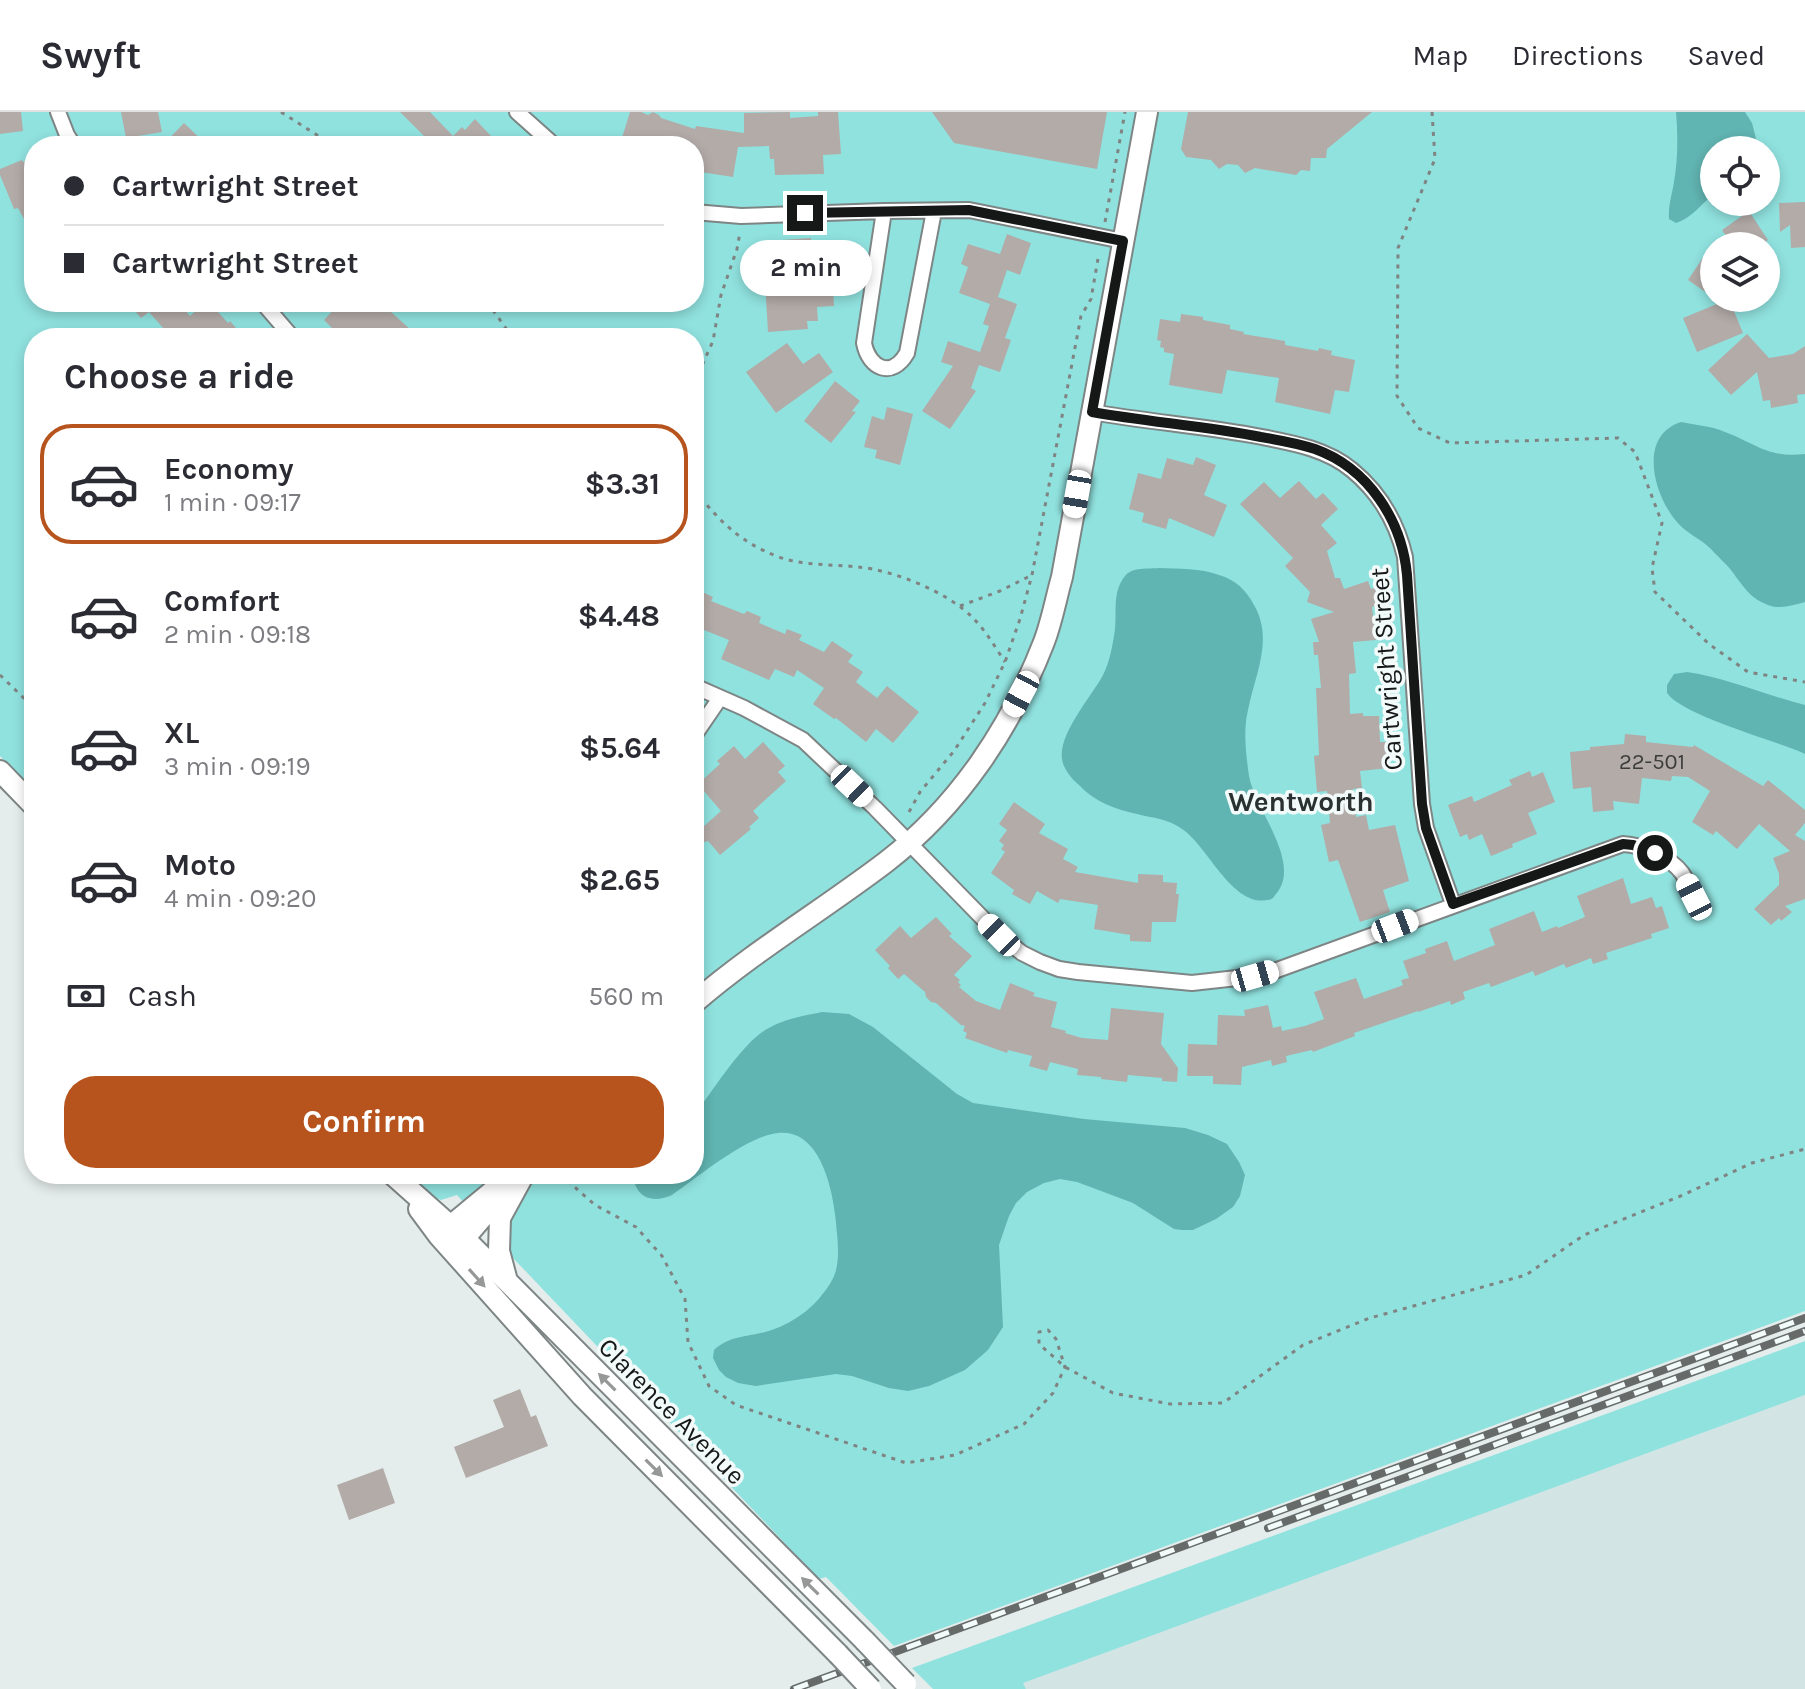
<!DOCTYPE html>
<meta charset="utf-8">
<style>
body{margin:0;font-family:Karla,sans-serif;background:#f7f7f7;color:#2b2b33;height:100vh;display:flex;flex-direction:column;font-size:30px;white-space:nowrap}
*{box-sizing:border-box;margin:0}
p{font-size:26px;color:#7c7c81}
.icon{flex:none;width:44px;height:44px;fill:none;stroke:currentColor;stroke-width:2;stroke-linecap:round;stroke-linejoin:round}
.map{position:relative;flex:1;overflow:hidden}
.panel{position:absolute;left:24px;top:216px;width:680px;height:856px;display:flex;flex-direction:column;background:#fff;border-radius:32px;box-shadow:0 4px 12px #0003}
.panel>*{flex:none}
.hud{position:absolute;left:24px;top:24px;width:680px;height:176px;border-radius:32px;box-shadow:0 4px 12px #0003;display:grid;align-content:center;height:176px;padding:0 40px;background:#fff}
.fabs{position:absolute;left:1700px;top:24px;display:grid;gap:16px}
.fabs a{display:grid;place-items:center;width:80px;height:80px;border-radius:50%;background:#fff;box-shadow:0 4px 12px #0003;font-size:40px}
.end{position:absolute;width:36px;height:36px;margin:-18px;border:10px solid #151817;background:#fff;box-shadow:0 0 0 4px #fff}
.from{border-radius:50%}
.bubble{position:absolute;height:56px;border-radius:28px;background:#fff;box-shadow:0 4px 12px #0003;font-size:26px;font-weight:700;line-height:56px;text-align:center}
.car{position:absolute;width:24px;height:48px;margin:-24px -12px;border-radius:10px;box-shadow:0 0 6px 2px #0007;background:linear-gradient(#fff 24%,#345 0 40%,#fff 0 76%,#345 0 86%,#fff 0)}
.hud b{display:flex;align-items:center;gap:28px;height:76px;font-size:30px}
.hud b+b{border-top:2px solid #e1e1e2}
.hud i{width:20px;height:20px;background:#2b2b33}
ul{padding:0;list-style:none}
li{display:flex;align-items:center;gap:24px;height:120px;margin:0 16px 12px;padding:0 24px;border:4px solid transparent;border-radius:32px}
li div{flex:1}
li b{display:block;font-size:30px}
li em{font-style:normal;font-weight:700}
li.active{border-color:#b7541e}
li>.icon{width:72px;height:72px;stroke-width:1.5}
h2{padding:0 40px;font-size:36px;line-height:96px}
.pay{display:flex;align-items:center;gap:20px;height:88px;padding:0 40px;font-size:30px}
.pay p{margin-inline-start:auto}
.primary-button{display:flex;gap:16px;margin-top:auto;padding:16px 40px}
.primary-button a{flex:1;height:92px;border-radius:32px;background:#b7541e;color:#fff;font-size:32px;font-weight:700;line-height:92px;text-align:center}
header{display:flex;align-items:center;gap:48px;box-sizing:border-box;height:112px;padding:0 40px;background:#fff;border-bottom:2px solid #e1e1e2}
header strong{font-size:38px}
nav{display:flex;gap:44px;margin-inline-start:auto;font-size:28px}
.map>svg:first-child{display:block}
.built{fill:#d2e4e3}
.green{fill:#90e2df;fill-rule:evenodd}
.water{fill:#60b4b1}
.building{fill:#b2aba8}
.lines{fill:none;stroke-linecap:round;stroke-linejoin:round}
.street-casing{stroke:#7e8585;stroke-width:18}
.secondary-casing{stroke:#7e8585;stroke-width:24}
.path{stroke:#7f8483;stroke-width:3;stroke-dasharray:4 6;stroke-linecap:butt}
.street{stroke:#fff;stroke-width:14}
.secondary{stroke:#fff;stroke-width:20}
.rail-casing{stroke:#666b6a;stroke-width:8}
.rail{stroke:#f2fafa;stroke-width:5;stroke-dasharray:15;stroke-linecap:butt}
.secondary-bridge-casing{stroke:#7e8585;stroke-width:24;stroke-linecap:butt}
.secondary-bridge{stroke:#fff;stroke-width:20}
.oneway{fill:#969797}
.route{stroke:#151817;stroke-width:10}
.labels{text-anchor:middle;stroke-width:7;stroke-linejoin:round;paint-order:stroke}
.number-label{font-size:22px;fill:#3c3d3b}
.street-label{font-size:26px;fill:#151817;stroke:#f2fafa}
.neighbourhood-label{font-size:28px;font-weight:bold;fill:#2b3131;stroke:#f2fafa}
</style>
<header>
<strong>Swyft</strong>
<nav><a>Map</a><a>Directions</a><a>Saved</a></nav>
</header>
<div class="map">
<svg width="1805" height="1577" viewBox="0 0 1805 1577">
<rect width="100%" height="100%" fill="#e5edec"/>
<path class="built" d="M1805,1283V1577H1026L1022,1571Z"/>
<path class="green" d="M0,0H1805V1199L894,1534L826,1465L819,1467L513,1146L457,1083L441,1088L428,1083L406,1062H694V226H34V679L0,644ZM34,34H694V190H34ZM1714,38H1766V90H1714ZM1714,134H1766V186H1714Z
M1805,1229V1283L1023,1571L1026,1577H933L912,1556Z"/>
<path class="water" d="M1676,0H1745L1752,11L1759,38H1714V82C1701,92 1692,106 1676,111L1669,107C1668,93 1672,83 1674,70C1678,47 1678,23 1676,0Z
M1681,310C1695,313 1712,314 1725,320C1757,332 1767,346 1805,342V490C1793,493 1781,498 1768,493C1752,487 1746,478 1736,465C1730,455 1719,446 1711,437C1701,427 1686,421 1677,410C1654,384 1637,324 1681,310Z
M1159,456C1179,457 1200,456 1219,463C1236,468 1246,478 1254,493C1274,528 1255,562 1248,598C1243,619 1246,642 1249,664C1254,696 1303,751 1276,782C1272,787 1273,787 1267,788C1232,795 1207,733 1182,717C1169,707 1153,706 1137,702C1114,697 1095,690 1079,673C1073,668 1067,661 1064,654C1052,628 1091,586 1103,563C1110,550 1113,531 1115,517C1117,499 1112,480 1125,464C1132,455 1148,457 1159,456Z
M1687,560C1728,566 1765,583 1805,593V642C1775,628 1683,604 1667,581V573L1674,562Z
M822,900L849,902L873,915L957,982L973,991L1084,1007L1185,1016L1208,1023L1227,1032L1239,1050L1245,1063L1240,1084L1233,1095L1216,1107L1193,1118H1182L1174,1117L1133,1091L1077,1070L1060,1067L1044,1071L1027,1080L1016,1091L1009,1104L999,1133L1003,1215L988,1238L965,1258L929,1274L908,1279L889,1276L852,1264L836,1262L756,1274L738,1271L726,1265L719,1258L713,1246L714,1238C729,1224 746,1225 765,1220C785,1215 808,1201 821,1184C827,1177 834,1167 836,1158C839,1146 838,1133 837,1121C835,1088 824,1016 778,1021C747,1024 698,1065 672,1083C652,1092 635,1086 633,1062H694V1000L701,994C717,972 745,929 767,917C784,907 803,904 822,900Z"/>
<path class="building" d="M0,0H21L23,19L0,22Z
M121,0H158L162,20L126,26Z
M400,0H430L453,24L462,15L465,18L475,7L491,24L490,26L498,34H415L424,24Z
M630,0H641L648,3L653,0L659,3L661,6L695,17L696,14L744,21V1L790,0V6L818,4V0H838L841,42L823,43L824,62L775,63L774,47H770L769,34L738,35L733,65L694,59V34H653L637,29L635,34L621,29Z
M932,0H1107L1097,57L954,31Z
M1188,0H1372L1327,37L1326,46H1311L1310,59L1301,58L1296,63L1255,56L1245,61L1238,53L1227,52L1219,57L1211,48L1186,45L1181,37Z
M184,11L208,34H162Z
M22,48L23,50L30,48L34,58V125L18,96L14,97L0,63V57Z
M1805,90V135L1791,136L1790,113L1780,120L1779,91Z
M1749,99L1768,128L1759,134H1733L1722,118Z
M1007,122L1031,131L1020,163L1007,158L998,185L1017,192L1005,226L1011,228L1000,260L979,253L971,276L976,279L950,317L922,299L953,254L941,250L948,229L980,240L989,214L983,212L990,192L959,181L968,155L961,152L968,132L1000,142Z
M811,126V132L824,131L825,140L844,138L846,155L832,156L834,194L817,195L818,209H807L808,217L768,220L765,169L786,168L782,128Z
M1714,129V186L1688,168Z
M1729,187L1743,221L1697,240L1683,206Z
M127,190H178L190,204L205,190H209L228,211L230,209L245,226H172L149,200L141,206Z
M341,190H380L411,218L404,226H342L324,208Z
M1181,202L1203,205V208L1230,213V217L1244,220L1243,222L1285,229V233L1318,239L1319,236L1332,239L1331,243L1355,248L1349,280L1335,278L1330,302L1275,290L1279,266L1227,258L1222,282L1169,273L1174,242L1164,240V236L1160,235L1161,229L1157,228L1160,207L1180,210Z
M1747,222L1769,246L1793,242L1805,234V282L1797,283L1798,291L1771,296L1770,288L1763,289L1757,260L1731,283L1708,258Z
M787,231L803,252L819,241L833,260L776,301L746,260Z
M835,269L860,289L852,299L856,300L831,331L804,309Z
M887,295L913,302L900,353L875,346L877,338L864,335L872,304L884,308Z
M1196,345L1216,353L1204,383L1227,393L1214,425L1169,406L1166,417L1142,410L1144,401L1129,397L1138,361L1161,367L1167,346L1193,353Z
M1299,369L1316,387L1323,381L1338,397L1321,413L1337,431L1327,439L1335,466H1340L1344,477L1368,469L1371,477L1375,476L1380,493L1372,495L1376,528L1353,530L1356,561L1349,562L1350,602L1363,601V604H1379L1380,630H1386L1389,656L1360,659L1362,676L1353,677L1356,705L1366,703L1369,718L1395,713L1409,769L1383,778L1390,800L1360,810L1338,748L1329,750L1321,713L1330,711L1327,679L1317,680L1314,644L1319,643L1316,576H1321L1318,543H1314L1313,530H1319L1311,507L1334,500L1307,490L1310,480L1285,454L1293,446L1240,392L1264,370L1280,386Z
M694,476L713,485L711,489L744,502L747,499L761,505L759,511L785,522L787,517L802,523L799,528L824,540L832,529L853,543L848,550L863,560L856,570L877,586L887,574L919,600L893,631L876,617L866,630L836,606L834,607L813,592L824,576L797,558L794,565L775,557L769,568L721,547L729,528L694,514Z
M1625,622L1646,624V630L1693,635L1694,633L1763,674L1768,668L1805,698V711L1795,723L1805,729V787L1785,794L1792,800L1781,809L1779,806L1771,813L1754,797L1779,773V762L1773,746L1790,739L1759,712L1737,737L1716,719L1713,723L1692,710L1710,679L1688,665L1672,664L1671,669L1642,666L1639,692L1613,689L1614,698L1593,700L1591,675L1573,677L1570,640L1590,638V635L1624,632Z
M763,630L785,654L778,660L786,669L753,699L759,706L749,715L751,717L720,743L708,729L694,733V723L721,699L698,672L720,652L717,649L734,634L745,647Z
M1530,659L1532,665L1543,660L1555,690L1528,701L1537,722L1512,732L1513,735L1491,744L1482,722L1469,728L1467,722L1460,725L1448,693L1472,684L1474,690L1512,673L1509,668Z
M1014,690L1045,712L1039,721L1068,737L1063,747L1078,755L1075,760L1138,771V762L1163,763V770L1177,771L1176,782H1179L1176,810H1152L1151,830L1130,829V823L1094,817L1098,793L1060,787L1058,791L1037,779L1030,792L1012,782L1014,778L991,761L1005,740L1001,737L1004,733L999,729L1007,718L999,712Z
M1623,766L1631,792L1652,785L1656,796L1662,794L1669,816L1651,822L1652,826L1606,841L1608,847L1593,852L1591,846L1566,856L1564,852L1535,864L1533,859L1491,875L1489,871L1463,880L1465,887L1451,893L1450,889L1418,900V899L1354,921L1355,924L1313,940L1312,938L1286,944L1287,950L1272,954L1271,948L1242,955L1241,973L1213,972V964H1187L1188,932L1217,933L1218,903L1245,904L1244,898L1268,893L1273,916L1281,914L1282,919L1305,914L1324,907L1314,880L1356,866L1364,887L1398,875L1403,873L1401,868L1409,866L1403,849L1426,841L1425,837L1447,829L1454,849L1495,833L1489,817L1534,799L1542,820L1557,814L1558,816L1585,805L1577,784Z
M936,805L952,822L949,824L972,844L954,863L960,868L958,870L961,873L959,875L976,889L1000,898L1010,871L1035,881L1033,884L1057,890L1051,915L1066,919L1065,921L1082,926L1108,928L1111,896L1164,901L1161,932L1178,956L1177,970L1162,969V966L1128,963L1127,970L1101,967V965L1077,963L1078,957L1050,950L1047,959L1029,954L1032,944L1008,938L1007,941L965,926L967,921L963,919L965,914L961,913L936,891L931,890L926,885L925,880L904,862L898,867L888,856L890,854L875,838L900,814L911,826Z
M520,1277L531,1305L536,1303L548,1334L466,1366L454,1335L504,1315L493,1288Z
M383,1356L395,1391L349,1408L337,1373Z"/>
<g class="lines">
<defs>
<path id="street" d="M58,0L67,23L74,34
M517,0L555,34
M884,99L864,231C869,257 892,267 907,241L934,99
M694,100L741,104L884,99L969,98L1123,129
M262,190L293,226
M1092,300C1148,310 1205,314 1262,325C1293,331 1327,337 1352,358C1380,381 1397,411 1405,445L1422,692L1426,716L1453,792
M694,574L744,596L803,628L875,696L999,823L1022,841L1040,850L1059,857L1078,860L1192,871L1255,864L1277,858L1623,732C1642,733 1670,745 1682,761C1687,768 1690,778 1694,785
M694,624L720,586"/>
<path id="secondary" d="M0,659L34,694
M694,891C754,839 823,798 886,750C959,694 1011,615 1044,530C1052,509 1056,486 1062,465L1147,0
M392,1062L465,1127L865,1529
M419,1097L439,1124L582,1284L838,1542
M442,1121L494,1078
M457,1135L504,1080
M507,1169L499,1139L500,1106L524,1062"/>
</defs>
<use href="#street" class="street-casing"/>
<use href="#secondary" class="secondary-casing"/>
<path class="path" d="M281,0L334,34
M1432,0L1435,47L1398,136L1397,284L1418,316L1450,331L1618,326L1635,340L1662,411L1652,456L1655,480L1709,532L1748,560L1805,570
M1105,110L1125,0
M487,190L513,226
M694,271L713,229L721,183L737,137L740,120
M694,378C721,410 739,430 779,445C804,454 831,452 858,455C893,458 948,480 973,506C986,519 995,535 1005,550
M960,494L1000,479L1032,463
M0,563L34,596
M909,700L920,680L954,639L985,591L1005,550L1020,507L1032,463L1081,204L1091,187L1099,141
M560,1062L595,1093L636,1115L662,1144L685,1187L688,1230L709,1274L736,1293L906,1351L955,1343L1024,1312L1053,1281L1065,1255L1056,1227L1048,1218L1039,1220V1232L1065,1255L1113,1281L1170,1292L1223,1291L1303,1233L1370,1206L1526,1163L1584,1123L1683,1083L1752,1051L1805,1037"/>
<use href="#street" class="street"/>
<use href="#secondary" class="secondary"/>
<defs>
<path id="rail" d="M1268,1416L1805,1219
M794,1577L1805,1206"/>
</defs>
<use href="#rail" class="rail-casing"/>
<use href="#rail" class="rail"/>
<defs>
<path id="secondary-bridge" d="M865,1529L906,1572
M838,1542L871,1577"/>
</defs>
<use href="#secondary-bridge" class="secondary-bridge-casing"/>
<use href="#secondary-bridge" class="secondary-bridge"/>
</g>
<defs><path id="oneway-solid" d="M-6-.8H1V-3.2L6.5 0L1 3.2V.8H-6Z" transform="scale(2)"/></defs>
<g class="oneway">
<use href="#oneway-solid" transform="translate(477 1166) rotate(48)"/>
<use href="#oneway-solid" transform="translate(607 1270) rotate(-135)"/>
<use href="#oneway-solid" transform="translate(654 1356) rotate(45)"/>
<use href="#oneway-solid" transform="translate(810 1474) rotate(-135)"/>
</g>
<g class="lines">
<path class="route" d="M805,101L969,98L1123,129L1092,300C1148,310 1205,314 1261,325C1279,328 1297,331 1315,337C1368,356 1402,408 1407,463L1422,692L1426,716L1453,792L1623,732L1633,733L1655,741"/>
</g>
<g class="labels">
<g class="number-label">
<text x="1652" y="657">22-501</text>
</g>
<g class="street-label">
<text transform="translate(1386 557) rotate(-94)" y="9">Cartwright Street</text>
<text transform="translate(672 1299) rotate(45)" y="9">Clarence Avenue</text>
</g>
<g class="neighbourhood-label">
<text x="1301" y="699">Wentworth</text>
</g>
</g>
</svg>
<div class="fabs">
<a><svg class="icon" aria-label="locate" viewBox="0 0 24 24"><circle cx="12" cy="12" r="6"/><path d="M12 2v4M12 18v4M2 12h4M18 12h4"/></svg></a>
<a><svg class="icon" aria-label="layers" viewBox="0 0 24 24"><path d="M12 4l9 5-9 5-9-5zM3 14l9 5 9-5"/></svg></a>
</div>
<i class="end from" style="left:1655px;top:741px"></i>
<i class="end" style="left:805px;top:101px"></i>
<div class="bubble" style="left:740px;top:128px;width:132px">2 min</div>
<i class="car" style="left:1077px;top:382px;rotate:190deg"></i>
<i class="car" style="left:1021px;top:582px;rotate:208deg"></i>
<i class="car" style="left:852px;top:674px;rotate:134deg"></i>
<i class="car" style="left:1694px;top:785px;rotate:333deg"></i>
<i class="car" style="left:1395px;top:814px;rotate:69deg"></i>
<i class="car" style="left:999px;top:823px;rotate:315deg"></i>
<i class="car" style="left:1255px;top:864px;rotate:74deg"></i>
<div class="hud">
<b><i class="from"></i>Cartwright Street</b>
<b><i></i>Cartwright Street</b>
</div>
<section class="panel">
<h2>Choose a ride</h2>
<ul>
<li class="active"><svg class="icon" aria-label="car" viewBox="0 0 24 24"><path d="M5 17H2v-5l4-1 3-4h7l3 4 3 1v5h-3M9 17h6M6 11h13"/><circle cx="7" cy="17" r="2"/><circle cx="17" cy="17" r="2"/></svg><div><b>Economy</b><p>1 min · 09:17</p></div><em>$3.31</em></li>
<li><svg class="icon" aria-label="car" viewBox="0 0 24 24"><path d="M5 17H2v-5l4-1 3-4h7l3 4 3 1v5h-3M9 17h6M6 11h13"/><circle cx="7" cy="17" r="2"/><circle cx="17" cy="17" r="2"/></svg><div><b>Comfort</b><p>2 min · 09:18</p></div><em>$4.48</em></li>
<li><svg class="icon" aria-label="car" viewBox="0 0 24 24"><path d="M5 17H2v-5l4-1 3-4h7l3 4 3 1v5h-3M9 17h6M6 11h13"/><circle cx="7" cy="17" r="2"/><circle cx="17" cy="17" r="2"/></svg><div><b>XL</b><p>3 min · 09:19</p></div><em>$5.64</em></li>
<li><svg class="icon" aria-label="car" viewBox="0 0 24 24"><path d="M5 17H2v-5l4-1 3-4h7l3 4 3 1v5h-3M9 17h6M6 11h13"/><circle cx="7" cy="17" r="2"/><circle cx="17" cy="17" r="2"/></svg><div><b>Moto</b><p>4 min · 09:20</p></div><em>$2.65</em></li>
</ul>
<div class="pay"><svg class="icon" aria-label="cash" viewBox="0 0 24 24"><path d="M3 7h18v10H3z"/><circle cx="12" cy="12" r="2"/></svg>Cash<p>560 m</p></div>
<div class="primary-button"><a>Confirm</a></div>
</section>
</div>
